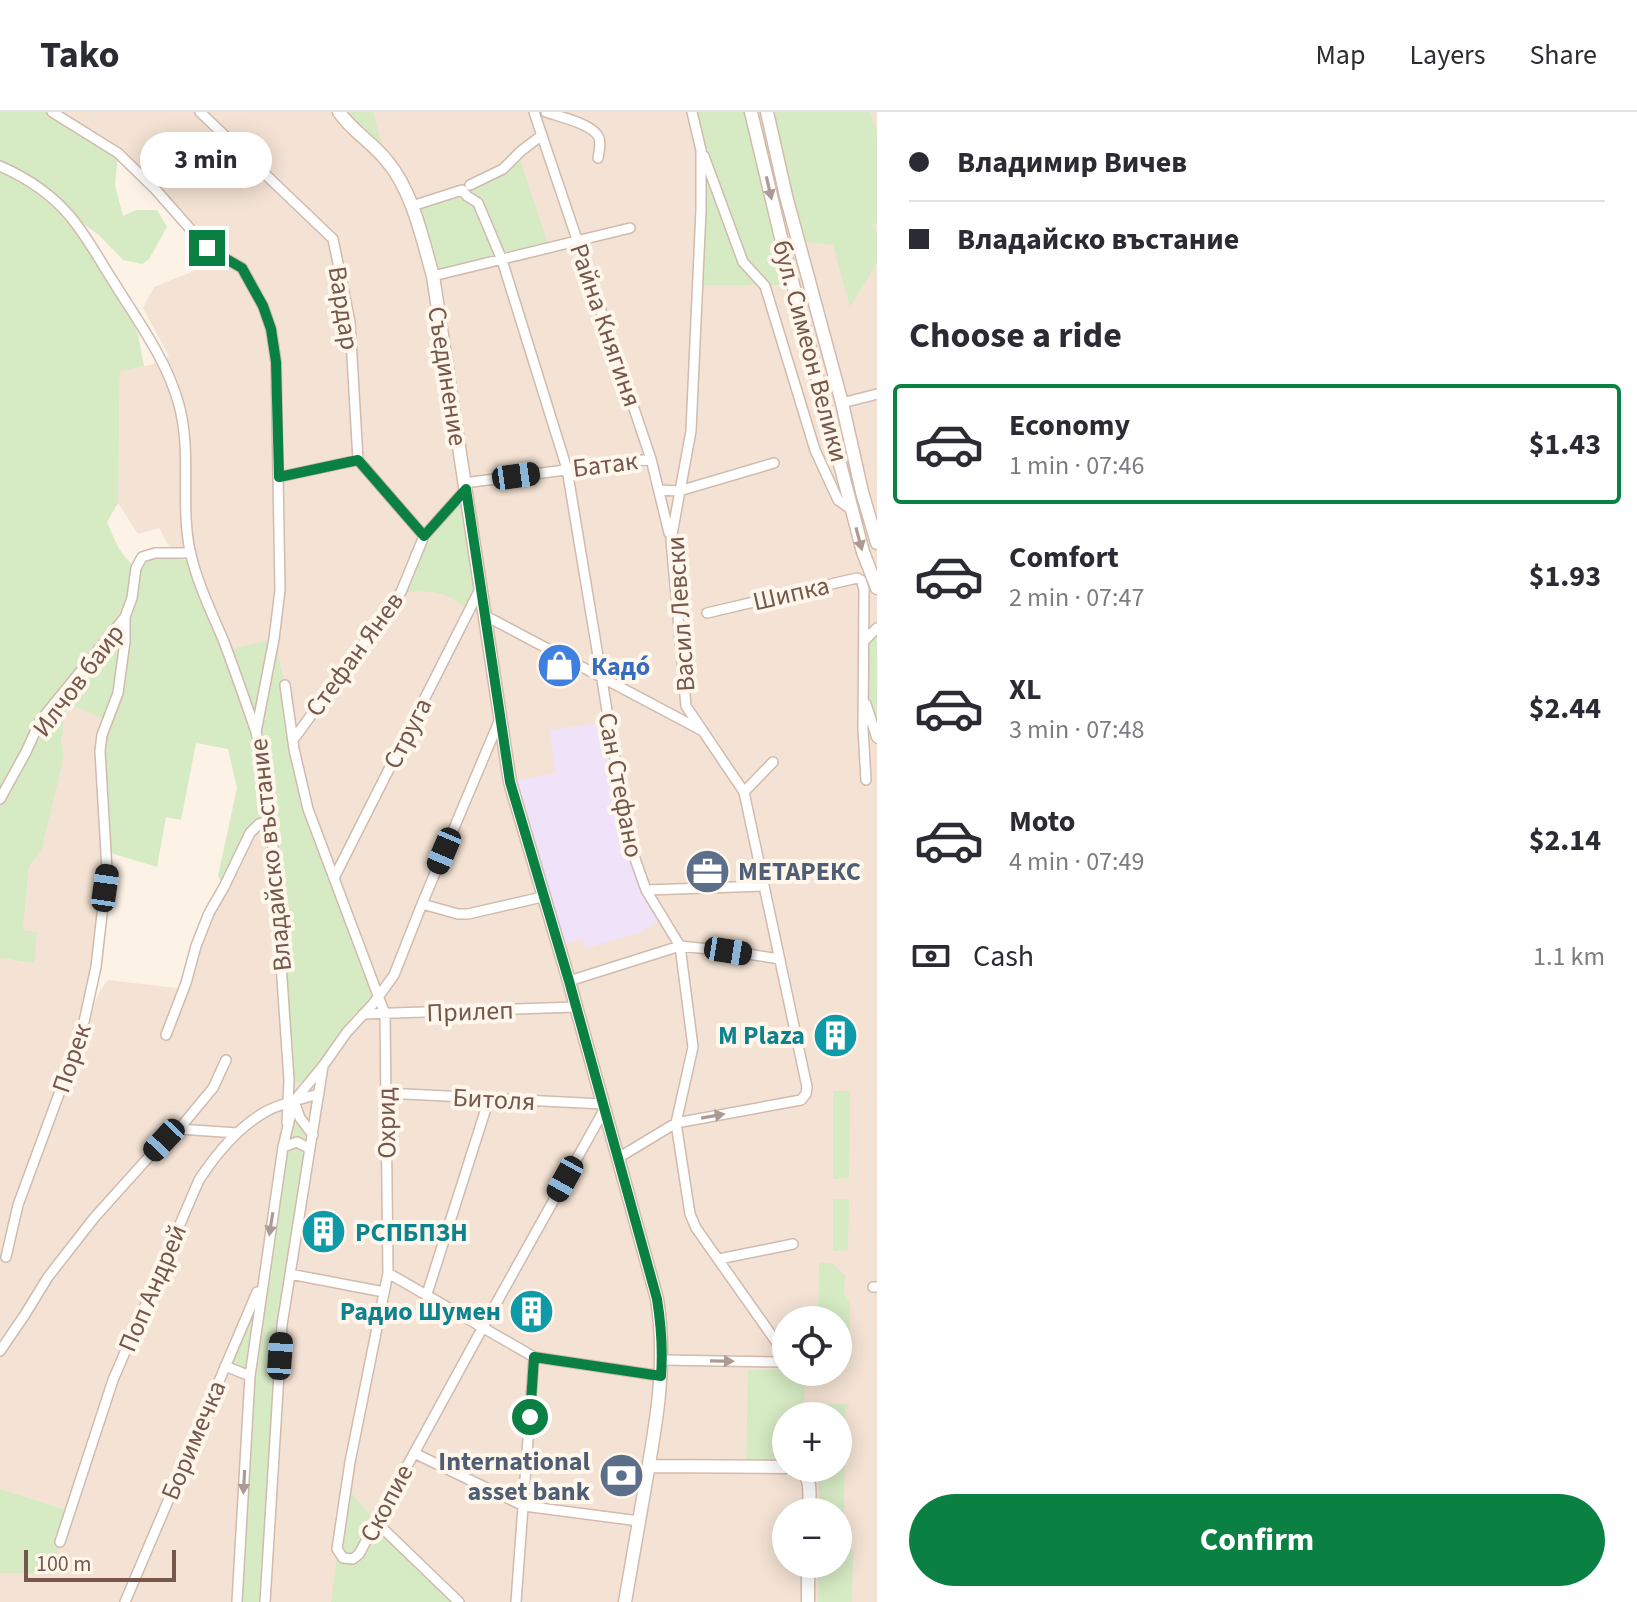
<!DOCTYPE html>
<meta charset="utf-8">
<style>
body{margin:0;font-family:"Source Sans 3",sans-serif;background:#f7f7f7;color:#2b2b33;height:100vh;display:flex;flex-direction:column;font-size:30px;white-space:nowrap}
*{box-sizing:border-box;margin:0}
p{font-size:26px;color:#7c7c81}
.icon{flex:none;width:44px;height:44px;fill:none;stroke:currentColor;stroke-width:2;stroke-linecap:round;stroke-linejoin:round}
.map{position:relative;flex:1;overflow:hidden}
.side{display:flex;flex-direction:column;background:#fff;width:760px}
.side>*{flex:none}
.top-card{display:grid;align-content:center;height:176px;padding:0 32px;background:#fff}
.tools{position:absolute;left:772px;top:1194px;display:grid;gap:16px}
.tools a{display:grid;place-items:center;width:80px;height:80px;border-radius:50%;background:#fff;box-shadow:0 4px 20px #0003;font-size:40px}
.scale{position:absolute;left:24px;bottom:20px;width:152px;box-sizing:border-box;padding-left:8px;border:4px solid #76574a;border-top:0;font-size:22px;line-height:28px;white-space:nowrap;color:#76574a;-webkit-text-stroke:6px #fff6ec;paint-order:stroke}
.end{position:absolute;width:36px;height:36px;margin:-18px;border:10px solid #0b8043;background:#fff;box-shadow:0 0 0 4px #fff}
.from{border-radius:50%}
.bubble{position:absolute;height:56px;border-radius:28px;background:#fff;box-shadow:0 4px 20px #0003;font-size:26px;font-weight:700;line-height:56px;text-align:center}
.car{position:absolute;width:24px;height:48px;margin:-24px -12px;border-radius:10px;box-shadow:0 0 6px 2px #0007;background:linear-gradient(#222 24%,#8ab4d8 0 40%,#222 0 76%,#8ab4d8 0 86%,#222 0)}
.top-card b{display:flex;align-items:center;gap:28px;height:76px;font-size:30px}
.top-card b+b{border-top:2px solid #e1e1e2}
.top-card i{width:20px;height:20px;background:#2b2b33}
ul{padding:0;list-style:none}
li{display:flex;align-items:center;gap:24px;height:120px;margin:0 16px 12px;padding:0 16px;border:4px solid transparent;border-radius:8px}
li div{flex:1}
li b{display:block;font-size:30px}
li em{font-style:normal;font-weight:700}
li.selected{border-color:#0b8043}
li>.icon{width:72px;height:72px;stroke-width:1.5}
h2{padding:0 32px;font-size:36px;line-height:96px}
.pay{display:flex;align-items:center;gap:20px;height:88px;padding:0 32px;font-size:30px}
.pay p{margin-inline-start:auto}
.primary-button{display:flex;gap:16px;margin-top:auto;padding:16px 32px}
.primary-button a{flex:1;height:92px;border-radius:48px;background:#0b8043;color:#fff;font-size:32px;font-weight:700;line-height:92px;text-align:center}
header{display:flex;align-items:center;gap:48px;box-sizing:border-box;height:112px;padding:0 40px;background:#fff;border-bottom:2px solid #e1e1e2}
header strong{font-size:38px}
nav{display:flex;gap:44px;margin-inline-start:auto;font-size:28px}
main{display:flex;flex:1;min-height:0}
.map>svg:first-child{display:block}
.residential{fill:#f4e3d4;fill-rule:evenodd}
.education{fill:#efe2f9}
.green{fill:#d6eac4}
.lines{fill:none;stroke-linecap:round;stroke-linejoin:round}
.street-casing{stroke:#d0bbae;stroke-width:12}
.secondary-casing{stroke:#d3bbac;stroke-width:15}
.street{stroke:#fff;stroke-width:9}
.secondary{stroke:#fff;stroke-width:12}
.oneway{fill:#ad9a92}
.route{stroke:#0b8043;stroke-width:10}
.labels{text-anchor:middle;stroke-width:8;stroke-linejoin:round;paint-order:stroke}
.street-label{font-size:26px;fill:#76574a;stroke:#fff6ec}
.shop-label{font-size:26px;font-weight:bold;fill:#366cbe;stroke:#fff6ec;text-anchor:start}
.service-label{font-size:26px;font-weight:bold;fill:#4e5e75;stroke:#fff6ec;text-anchor:start}
.culture-label{font-size:26px;font-weight:bold;fill:#0d838f;stroke:#fff6ec;text-anchor:end}
</style>
<header>
<strong>Tako</strong>
<nav><a>Map</a><a>Layers</a><a>Share</a></nav>
</header>
<main>
<div class="map">
<svg width="877" height="1490" viewBox="0 0 877 1490">
<rect width="100%" height="100%" fill="#fcf2e6"/>
<path class="residential" d="M52,0H877V1490H0V1461H51L70,1399L0,1377V846L33,851L23,818L29,755L33,750L64,644L61,629L68,590L107,609V740L87,907L100,879L108,868L184,877L196,834L250,721L191,440L173,441L159,416L138,422L118,391L120,258L151,253L169,244L143,196L154,175L226,146L207,136L118,41ZM786,1208H838V1260H786ZM786,1304H838V1356H786ZM786,1400H838V1452H786Z"/>
<path class="education" d="M608,610L646,778L663,807L641,820L585,837L582,827L558,834L510,670L556,661L549,618Z"/>
<path class="green" d="M0,0H52L118,41L115,73L123,104L136,98H157L167,115L149,147L142,152L123,148L99,123L72,104L130,204L138,222L144,254L120,259L118,391L107,410C116,431 120,444 139,458L145,447L157,444L188,448L227,538L274,527L285,573L308,697L379,885L306,970L296,971L289,968L271,709L259,712L224,775L218,764L237,676L228,637L196,631L181,708L166,705L157,755L107,740L100,639L107,609L68,591L61,629L64,644L41,739L29,755L23,818L37,820L34,851L0,846Z
M339,0H373L386,47Z
M692,0H751L793,173H698L701,38Z
M767,0H870L877,19V110L872,114L877,119V151L850,195L833,133L799,129Z
M520,47L548,132L435,160L415,99L461,82L501,64Z
M466,377L480,477L469,498C442,477 433,479 401,480L415,443Z
M877,516V626L863,585L864,529Z
M833,979H850L849,1066L833,1067Z
M289,1011L302,1013L308,1034L282,1213L265,1490H237L250,1264L225,1254L251,1200L255,1201Z
M833,1087H849L848,1138L833,1139Z
M819,1151H832L845,1163L844,1182L850,1190V1251H838V1208H818Z
M748,1258H786V1260H805L804,1304H786V1355H746Z
M820,1292H850L845,1298L844,1429L853,1439L852,1490H818L819,1452H838V1400H819V1356H838V1304H820Z
M346,1375L376,1410L459,1490H331Z
M0,1377L70,1399L51,1461H0Z"/>
<g class="lines">
<defs>
<path id="street" d="M52,0L118,41L155,77L207,136L242,156L263,194L271,217L276,250L280,478L274,527L256,620L269,682L271,708L289,968L287,1011
M200,0L333,127L350,210L358,348L424,424
M534,0L651,347L669,421
M546,0C560,5 594,12 599,26C601,33 599,40 598,46
M704,44L743,150L765,174L815,338L838,388L852,398
M0,54C25,65 51,82 69,103C86,123 99,147 113,169C137,208 167,248 179,293C192,340 180,391 190,439C197,471 212,501 224,530C235,559 245,588 255,617
M470,73L503,57L521,39L542,23
M412,94L462,78L467,84L478,91L502,148L567,357L625,707L634,744L646,778L680,834L693,935L676,1011L690,1102L696,1116L782,1238V1250L662,1248
M433,164L630,116
M842,291L877,282
M279,365L358,348
M464,371L651,347
M659,378L679,379L774,351
M707,501L857,466L861,468L864,477L863,617L866,668
M484,503L701,618
M864,529L877,516
M285,573L294,637L308,697L385,902L388,1161L350,1350L337,1437L343,1446L353,1447L359,1442L483,1215L604,998
M866,592L877,626
M293,628L401,480L424,424L466,377
M744,680L773,650
M0,687L26,640L40,609L125,505L132,486L136,456L142,445L155,441H191
M334,766L480,477
M646,778L764,774
M422,792L458,802H468L542,785
M569,869L680,834L728,839L780,847
M363,902L576,895
M166,923L186,871L196,834L209,801L224,775L250,721L259,712L271,708
M386,981L603,992
M294,989L300,1006L313,1023
M179,1017L213,976L226,948
M283,1035L297,1030L310,1037
M618,1046L676,1011L801,988L806,982L807,975L744,680L686,594L671,428L691,319L701,98V38L692,0
M6,1145L18,1093L63,971L78,937L96,855L107,758L100,639L102,623L118,581L125,529V505
M719,1147L793,1132
M388,1161L534,1245L661,1264
M290,1162L384,1180
M873,1175H877
M427,1182L489,987
M0,1239L24,1204L48,1165L94,1106L164,1028L179,1017L237,1021
M225,1254L250,1264
M414,1341L524,1394L639,1409
M376,1410L459,1490
M60,1430L113,1268L199,1068C216,1042 237,1016 265,1000C281,991 301,987 319,982
M125,1490L257,1180
M237,1490L250,1264L283,1035L294,989L323,954L347,920L373,892L394,863L422,792L500,607
M265,1490L282,1213L323,954
M516,1490L534,1245"/>
<path id="secondary" d="M339,0C352,19 373,31 387,49C413,80 422,126 433,164L510,670L569,869L657,1187C667,1250 657,1307 646,1369C639,1410 632,1450 625,1490
M751,0L783,134L863,440L877,476
M767,0L786,84L842,291L862,380L877,431
M649,1354L786,1355
M799,1356C813,1366 809,1384 809,1400
M808,1490V1452"/>
</defs>
<use href="#street" class="street-casing"/>
<use href="#secondary" class="secondary-casing"/>
<use href="#street" class="street"/>
<use href="#secondary" class="secondary"/>
</g>
<defs><path id="oneway-solid" d="M-6-.8H1V-3.2L6.5 0L1 3.2V.8H-6Z" transform="scale(2)"/></defs>
<g class="oneway">
<use href="#oneway-solid" transform="translate(769 76) rotate(77)"/>
<use href="#oneway-solid" transform="translate(859 427) rotate(75)"/>
<use href="#oneway-solid" transform="translate(713 1004) rotate(-10)"/>
<use href="#oneway-solid" transform="translate(271 1112) rotate(99)"/>
<use href="#oneway-solid" transform="translate(722 1249) rotate(1)"/>
<use href="#oneway-solid" transform="translate(244 1370) rotate(93)"/>
</g>
<g class="lines">
<path class="route" d="M207,136L242,156L263,194L271,217L276,250L279,365L358,348L424,424L466,377L510,670L569,869L657,1187C661,1212 663,1238 661,1264L534,1245L530,1305"/>
</g>
<defs>
<symbol id="shop-disc" viewBox="-11 -11 22 22"><circle r="9.5" fill="#3f7fe0" stroke="#fff6ec"/><path d="M-5-2.5h2.3a2.7 3.5 0 0 1 5.4 0H5L5.5 6h-11ZM-1.5-2.5h3a1.5 2.3 0 0 0-3 0Z" fill="#fff"/></symbol>
<symbol id="office-disc" viewBox="-11 -11 22 22"><circle r="9.5" fill="#5c6f8a" stroke="#fff6ec"/><path d="M-6-3h4V-5.5h4V-3h4V5H-6ZM-1-4.5V-3h2v-1.5ZM-6 0V1H6V0Z" fill="#fff"/></symbol>
<symbol id="building-disc" viewBox="-11 -11 22 22"><circle r="9.5" fill="#0f9aa8" stroke="#fff6ec"/><path d="M-4-6H4V6H1V3H-1V6H-4ZM-2.5-4.3h1.7v1.8h-1.7ZM.8-4.3h1.7v1.8H.8ZM-2.5-1h1.7V.8h-1.7ZM.8-1h1.7V.8H.8Z" fill="#fff"/></symbol>
<symbol id="bank-disc" viewBox="-11 -11 22 22"><circle r="9.5" fill="#5c6f8a" stroke="#fff6ec"/><path d="M-6-4H6V4H-6ZM0-2.3a2.3 2.3 0 1 0 0 4.6a2.3 2.3 0 1 0 0-4.6Z" fill="#fff"/></symbol>
</defs>
<g fill-rule="evenodd">
<use href="#shop-disc" x="534" y="528" width="51" height="51"/>
<use href="#office-disc" x="682" y="734" width="51" height="51"/>
<use href="#building-disc" x="810" y="898" width="51" height="51"/>
<use href="#building-disc" x="298" y="1094" width="51" height="51"/>
<use href="#building-disc" x="506" y="1174" width="51" height="51"/>
<use href="#bank-disc" x="596" y="1338" width="51" height="51"/>
</g>
<g class="labels">
<g class="street-label">
<text transform="translate(344 196) rotate(81)" y="9">Вардар</text>
<text transform="translate(606 213) rotate(71)" y="9">Райна Княгиня</text>
<text transform="translate(811 239) rotate(75)" y="9">бул. Симеон Велики</text>
<text transform="translate(448 264) rotate(81)" y="9">Съединение</text>
<text transform="translate(605 352) rotate(-7)" y="9">Батак</text>
<text transform="translate(791 481) rotate(-13)" y="9">Шипка</text>
<text transform="translate(680 502) rotate(-94)" y="9">Васил Левски</text>
<text transform="translate(354 542) rotate(-54)" y="9">Стефан Янев</text>
<text transform="translate(78 568) rotate(-53)" y="9">Илчов баир</text>
<text transform="translate(407 621) rotate(-63)" y="9">Струга</text>
<text transform="translate(621 673) rotate(79)" y="9">Сан Стефано</text>
<text transform="translate(270 743) rotate(-96)" y="9">Владайско въстание</text>
<text transform="translate(470 899) rotate(-2)" y="9">Прилеп</text>
<text transform="translate(71 946) rotate(-71)" y="9">Порек</text>
<text transform="translate(494 987) rotate(3)" y="9">Битоля</text>
<text transform="translate(386 1011) rotate(-91)" y="9">Охрид</text>
<text transform="translate(152 1176) rotate(-67)" y="9">Поп Андрей</text>
<text transform="translate(193 1328) rotate(-67)" y="9">Боримечка</text>
<text transform="translate(386 1391) rotate(-62)" y="9">Скопие</text>
</g>
<g class="shop-label">
<text x="591" y="563">Кадó</text>
</g>
<g class="service-label">
<text x="738" y="768">МЕТАРЕКС</text>
<text x="590" y="1358" text-anchor="end">International<tspan x="590" dy="30">asset bank</tspan></text>
</g>
<g class="culture-label">
<text x="805" y="932">M Plaza</text>
<text x="355" y="1129" text-anchor="start">РСПБПЗН</text>
<text x="501" y="1208">Радио Шумен</text>
</g>
</g>
</svg>
<div class="tools">
<a><svg class="icon" aria-label="locate" viewBox="0 0 24 24"><circle cx="12" cy="12" r="6"/><path d="M12 2v4M12 18v4M2 12h4M18 12h4"/></svg></a>
<a>+</a>
<a>−</a>
</div>
<div class="scale">100 m</div>
<i class="end from" style="left:530px;top:1305px"></i>
<i class="end" style="left:207px;top:136px"></i>
<div class="bubble" style="left:140px;top:20px;width:132px">3 min</div>
<i class="car" style="left:516px;top:364px;rotate:82deg"></i>
<i class="car" style="left:444px;top:739px;rotate:203deg"></i>
<i class="car" style="left:105px;top:776px;rotate:8deg"></i>
<i class="car" style="left:728px;top:839px;rotate:99deg"></i>
<i class="car" style="left:164px;top:1028px;rotate:223deg"></i>
<i class="car" style="left:565px;top:1067px;rotate:209deg"></i>
<i class="car" style="left:280px;top:1244px;rotate:4deg"></i>
</div>
<section class="side">
<div class="top-card">
<b><i class="from"></i>Владимир Вичев</b>
<b><i></i>Владайско въстание</b>
</div>
<h2>Choose a ride</h2>
<ul>
<li class="selected"><svg class="icon" aria-label="car" viewBox="0 0 24 24"><path d="M5 17H2v-5l4-1 3-4h7l3 4 3 1v5h-3M9 17h6M6 11h13"/><circle cx="7" cy="17" r="2"/><circle cx="17" cy="17" r="2"/></svg><div><b>Economy</b><p>1 min · 07:46</p></div><em>$1.43</em></li>
<li><svg class="icon" aria-label="car" viewBox="0 0 24 24"><path d="M5 17H2v-5l4-1 3-4h7l3 4 3 1v5h-3M9 17h6M6 11h13"/><circle cx="7" cy="17" r="2"/><circle cx="17" cy="17" r="2"/></svg><div><b>Comfort</b><p>2 min · 07:47</p></div><em>$1.93</em></li>
<li><svg class="icon" aria-label="car" viewBox="0 0 24 24"><path d="M5 17H2v-5l4-1 3-4h7l3 4 3 1v5h-3M9 17h6M6 11h13"/><circle cx="7" cy="17" r="2"/><circle cx="17" cy="17" r="2"/></svg><div><b>XL</b><p>3 min · 07:48</p></div><em>$2.44</em></li>
<li><svg class="icon" aria-label="car" viewBox="0 0 24 24"><path d="M5 17H2v-5l4-1 3-4h7l3 4 3 1v5h-3M9 17h6M6 11h13"/><circle cx="7" cy="17" r="2"/><circle cx="17" cy="17" r="2"/></svg><div><b>Moto</b><p>4 min · 07:49</p></div><em>$2.14</em></li>
</ul>
<div class="pay"><svg class="icon" aria-label="cash" viewBox="0 0 24 24"><path d="M3 7h18v10H3z"/><circle cx="12" cy="12" r="2"/></svg>Cash<p>1.1 km</p></div>
<div class="primary-button"><a>Confirm</a></div>
</section>
</main>
